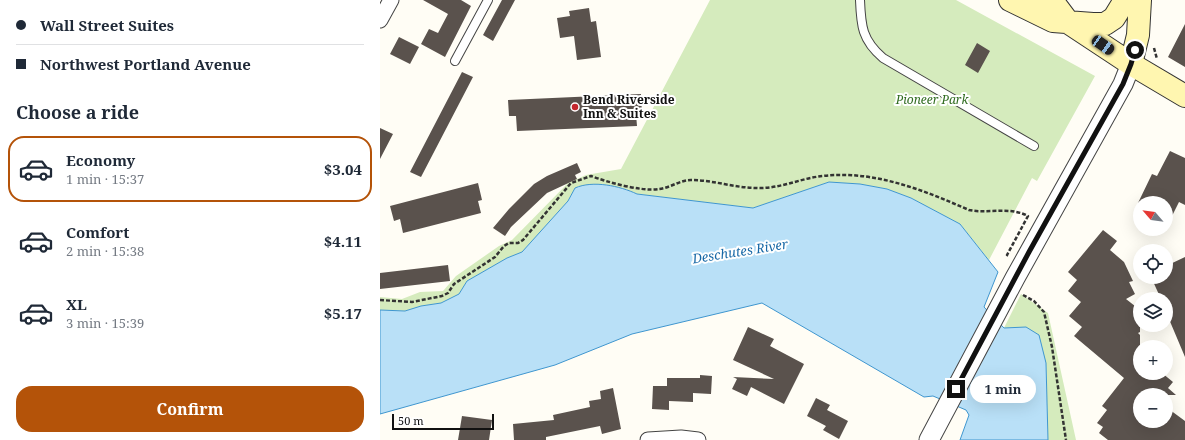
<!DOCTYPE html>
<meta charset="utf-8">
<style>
body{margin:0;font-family:"Noto Serif",serif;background:#f2f2f3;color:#1f2937;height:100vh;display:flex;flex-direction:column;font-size:15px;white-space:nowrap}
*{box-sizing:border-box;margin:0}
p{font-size:13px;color:#747a83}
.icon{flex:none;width:22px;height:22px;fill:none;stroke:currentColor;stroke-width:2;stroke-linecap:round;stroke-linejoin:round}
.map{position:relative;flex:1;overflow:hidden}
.details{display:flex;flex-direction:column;background:#fff;width:380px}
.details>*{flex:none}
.top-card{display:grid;align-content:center;height:88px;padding:0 16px;background:#fff}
.needle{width:26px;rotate:298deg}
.buttons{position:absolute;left:753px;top:196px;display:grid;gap:8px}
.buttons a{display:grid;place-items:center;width:40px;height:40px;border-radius:50%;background:#fff;box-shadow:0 4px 16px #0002;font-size:20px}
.scale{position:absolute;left:12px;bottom:10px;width:102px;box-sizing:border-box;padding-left:4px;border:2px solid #111;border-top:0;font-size:11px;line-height:14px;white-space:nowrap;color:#111;-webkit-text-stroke:3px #fff;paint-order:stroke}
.end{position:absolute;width:18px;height:18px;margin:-9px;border:5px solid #111;background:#fff;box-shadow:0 0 0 2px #fff}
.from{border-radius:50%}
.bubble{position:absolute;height:28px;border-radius:14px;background:#fff;box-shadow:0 4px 16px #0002;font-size:13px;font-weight:700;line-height:28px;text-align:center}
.car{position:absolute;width:12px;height:24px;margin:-12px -6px;border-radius:5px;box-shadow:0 0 3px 1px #0007;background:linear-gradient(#222 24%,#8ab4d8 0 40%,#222 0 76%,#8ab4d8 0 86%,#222 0)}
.top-card b{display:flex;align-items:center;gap:14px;height:38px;font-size:15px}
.top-card b+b{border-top:1px solid #e0e1e3}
.top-card i{width:10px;height:10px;background:#1f2937}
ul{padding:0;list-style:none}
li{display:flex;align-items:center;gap:12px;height:66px;margin:0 8px 6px;padding:0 8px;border:2px solid transparent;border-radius:16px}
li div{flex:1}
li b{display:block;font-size:15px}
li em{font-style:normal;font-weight:700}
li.selected{border-color:#b45309}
li>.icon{width:36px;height:36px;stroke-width:1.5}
h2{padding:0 16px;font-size:18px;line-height:48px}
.action{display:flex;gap:8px;margin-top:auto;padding:8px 16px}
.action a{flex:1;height:46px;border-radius:16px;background:#b45309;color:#fff;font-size:16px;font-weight:700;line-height:46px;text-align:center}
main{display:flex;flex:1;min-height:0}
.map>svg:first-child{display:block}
.green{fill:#d5ebbd}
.water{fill:#b9e0f7;stroke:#3f96cf}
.building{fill:#5a524d}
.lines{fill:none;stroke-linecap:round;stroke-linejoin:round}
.service-casing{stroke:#444;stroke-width:10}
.minor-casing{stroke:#444;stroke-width:17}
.tertiary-casing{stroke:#444;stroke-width:21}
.secondary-casing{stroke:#333;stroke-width:24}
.path{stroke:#333;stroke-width:2.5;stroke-dasharray:4 2;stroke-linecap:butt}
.service{stroke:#fff;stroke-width:8}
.minor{stroke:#fff;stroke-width:15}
.tertiary{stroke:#fff;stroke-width:19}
.secondary{stroke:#fff6b0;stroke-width:22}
.route{stroke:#111;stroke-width:5}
.poi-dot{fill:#c4262e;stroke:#fff;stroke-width:1.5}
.labels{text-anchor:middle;stroke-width:4;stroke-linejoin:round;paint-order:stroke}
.poi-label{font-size:12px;font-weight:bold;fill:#111;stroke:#fff;text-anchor:start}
.park-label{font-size:12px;font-style:italic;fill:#2f6b1f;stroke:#fff}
.water-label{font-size:13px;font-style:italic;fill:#1768a6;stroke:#fff}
</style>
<main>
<section class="details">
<div class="top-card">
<b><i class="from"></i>Wall Street Suites</b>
<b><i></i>Northwest Portland Avenue</b>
</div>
<h2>Choose a ride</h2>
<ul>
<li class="selected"><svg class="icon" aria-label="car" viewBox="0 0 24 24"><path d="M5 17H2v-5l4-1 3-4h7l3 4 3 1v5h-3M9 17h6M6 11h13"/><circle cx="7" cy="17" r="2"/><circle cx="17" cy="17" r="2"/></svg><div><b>Economy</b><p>1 min · 15:37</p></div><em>$3.04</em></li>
<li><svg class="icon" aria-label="car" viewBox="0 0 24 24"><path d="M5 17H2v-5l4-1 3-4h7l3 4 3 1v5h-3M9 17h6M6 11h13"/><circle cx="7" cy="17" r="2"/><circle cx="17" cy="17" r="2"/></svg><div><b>Comfort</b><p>2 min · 15:38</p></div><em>$4.11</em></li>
<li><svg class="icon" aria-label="car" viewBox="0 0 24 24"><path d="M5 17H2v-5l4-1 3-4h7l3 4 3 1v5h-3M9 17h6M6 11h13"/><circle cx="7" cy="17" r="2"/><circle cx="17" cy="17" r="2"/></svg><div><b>XL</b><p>3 min · 15:39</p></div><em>$5.17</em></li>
</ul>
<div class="action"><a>Confirm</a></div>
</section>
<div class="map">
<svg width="805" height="440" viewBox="0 0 805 440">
<rect width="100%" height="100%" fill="#fffdf5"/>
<path class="green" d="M330,0H576L715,76L657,181L652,178L609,260L580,224L531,198L507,189L480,184L449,182L373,208L257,194C240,186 213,180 195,188L188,201L142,252L127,258L87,281L79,294L61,303L41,306L25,311L0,310V297L22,299L40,292L63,291L76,276L119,246L132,240L188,183L206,175L241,169Z
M641,294L668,313L696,440H668L666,363L624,328Z"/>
<path class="water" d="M449,182L480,184L507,189L531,198L580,224L618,272L604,307L624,328L646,327L659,335L666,363L668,440H580L589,415L586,410L553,396L544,397L382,303L252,334L175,365L0,414V310L25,311L41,306L61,303L79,294L87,281L127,258L142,252L188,201L195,188C213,180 240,186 257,194L373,208Z"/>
<path class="building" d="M43,0H81L91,6L65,57L41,44L49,29L58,33L68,14Z
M122,0H135L113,41L103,35Z
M209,8L211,22L216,21L221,57L197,60L194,36L180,38L177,18L190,16L189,11Z
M805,24V67L788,57Z
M19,37L39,47L30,64L10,54Z
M597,43L610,51L598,73L585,65Z
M82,72L93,77L41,177L30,172Z
M261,94L262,114H256L257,126L137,131L136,116H129L128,100Z
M0,128L13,134L0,159Z
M790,151L805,158V205L799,202L786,228V203H758L772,174L777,176Z
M197,163L201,172L195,175L197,179L167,193L131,227L125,236L113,228L129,209L154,184L167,176Z
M98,183L102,200L98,201L101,213L23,233L20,219L14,221L10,206Z
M723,230L737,241L730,250L744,262L753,281L749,282L755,294L746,299L760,310V332L758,333L760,335V373H782L793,382L788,388L796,395H760V421H786V407L805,421V440H728L719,433L723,427L717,423L727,410L722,406L744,378L694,336L702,327L689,316L701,302L688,291L697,280L688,272Z
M805,257V357L786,312V299H781L771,277H786V266Z
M68,265L70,281L0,289V273Z
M368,327L394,339L390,346L424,364L404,404L371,387L367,396L352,389L357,379L353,377L394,379L353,360Z
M320,375L332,376L331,394L313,393V402L289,401V410L272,409L273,386H287V378H320Z
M233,388L241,429L222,434L220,426L166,437V440H134L133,424L174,420L173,415L210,407L209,401L221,399L220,391Z
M436,398L450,405L447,410L468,421L459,439L443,430L446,426L427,416Z
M82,416L112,420L109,440H78Z"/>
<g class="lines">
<defs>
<path id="service" d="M480,0C481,26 482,40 503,58L654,146
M75,61L108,0"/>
<path id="minor" d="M0,20L11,0
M268,440L301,438L318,440"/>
<path id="tertiary" d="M549,440L635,278L743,84L751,64"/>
<path id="secondary" d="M630,0L673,21L713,24H725L734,18L745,0
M663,0L677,7L689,23L751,64L805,96
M751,64L758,35L760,0"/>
</defs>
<use href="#service" class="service-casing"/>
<use href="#minor" class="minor-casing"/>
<use href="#tertiary" class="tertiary-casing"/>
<use href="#secondary" class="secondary-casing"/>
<path class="path" d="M774,48L777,59
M643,295L654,301L664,312L672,347L686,440
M0,300L32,302L62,296L68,293L74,284L115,257L124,246L129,243H138L143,240L191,183L211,176C227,182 262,192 279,189C290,188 300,180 311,180C333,180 355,188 377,188C400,189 421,178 443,176C494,170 543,190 589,210C608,214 629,206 648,216L627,255L629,256"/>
<use href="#service" class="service"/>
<use href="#minor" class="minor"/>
<use href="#tertiary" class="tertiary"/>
<use href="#secondary" class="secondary"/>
</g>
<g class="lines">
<path class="route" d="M576,389L649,252L743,84L751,64L755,50"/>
</g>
<circle class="poi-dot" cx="195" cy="107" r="4"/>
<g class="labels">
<g class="poi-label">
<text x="203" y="104">Bend Riverside<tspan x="203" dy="14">Inn &amp; Suites</tspan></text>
</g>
<g class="park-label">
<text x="552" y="104">Pioneer Park</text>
</g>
<g class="water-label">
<text transform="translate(360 251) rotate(-9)" y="5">Deschutes River</text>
</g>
</g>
</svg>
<div class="buttons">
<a><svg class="needle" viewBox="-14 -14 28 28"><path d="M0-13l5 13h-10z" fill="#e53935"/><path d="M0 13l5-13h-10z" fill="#747a83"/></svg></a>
<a><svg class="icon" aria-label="locate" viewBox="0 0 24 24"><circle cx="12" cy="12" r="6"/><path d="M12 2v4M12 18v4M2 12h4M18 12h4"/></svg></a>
<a><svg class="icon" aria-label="layers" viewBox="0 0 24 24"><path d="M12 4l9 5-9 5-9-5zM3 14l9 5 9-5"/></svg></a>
<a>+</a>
<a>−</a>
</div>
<div class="scale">50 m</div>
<i class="end from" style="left:755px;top:50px"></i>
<i class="end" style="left:576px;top:389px"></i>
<div class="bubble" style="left:590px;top:375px;width:66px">1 min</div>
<i class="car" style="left:723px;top:45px;rotate:124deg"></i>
</div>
</main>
